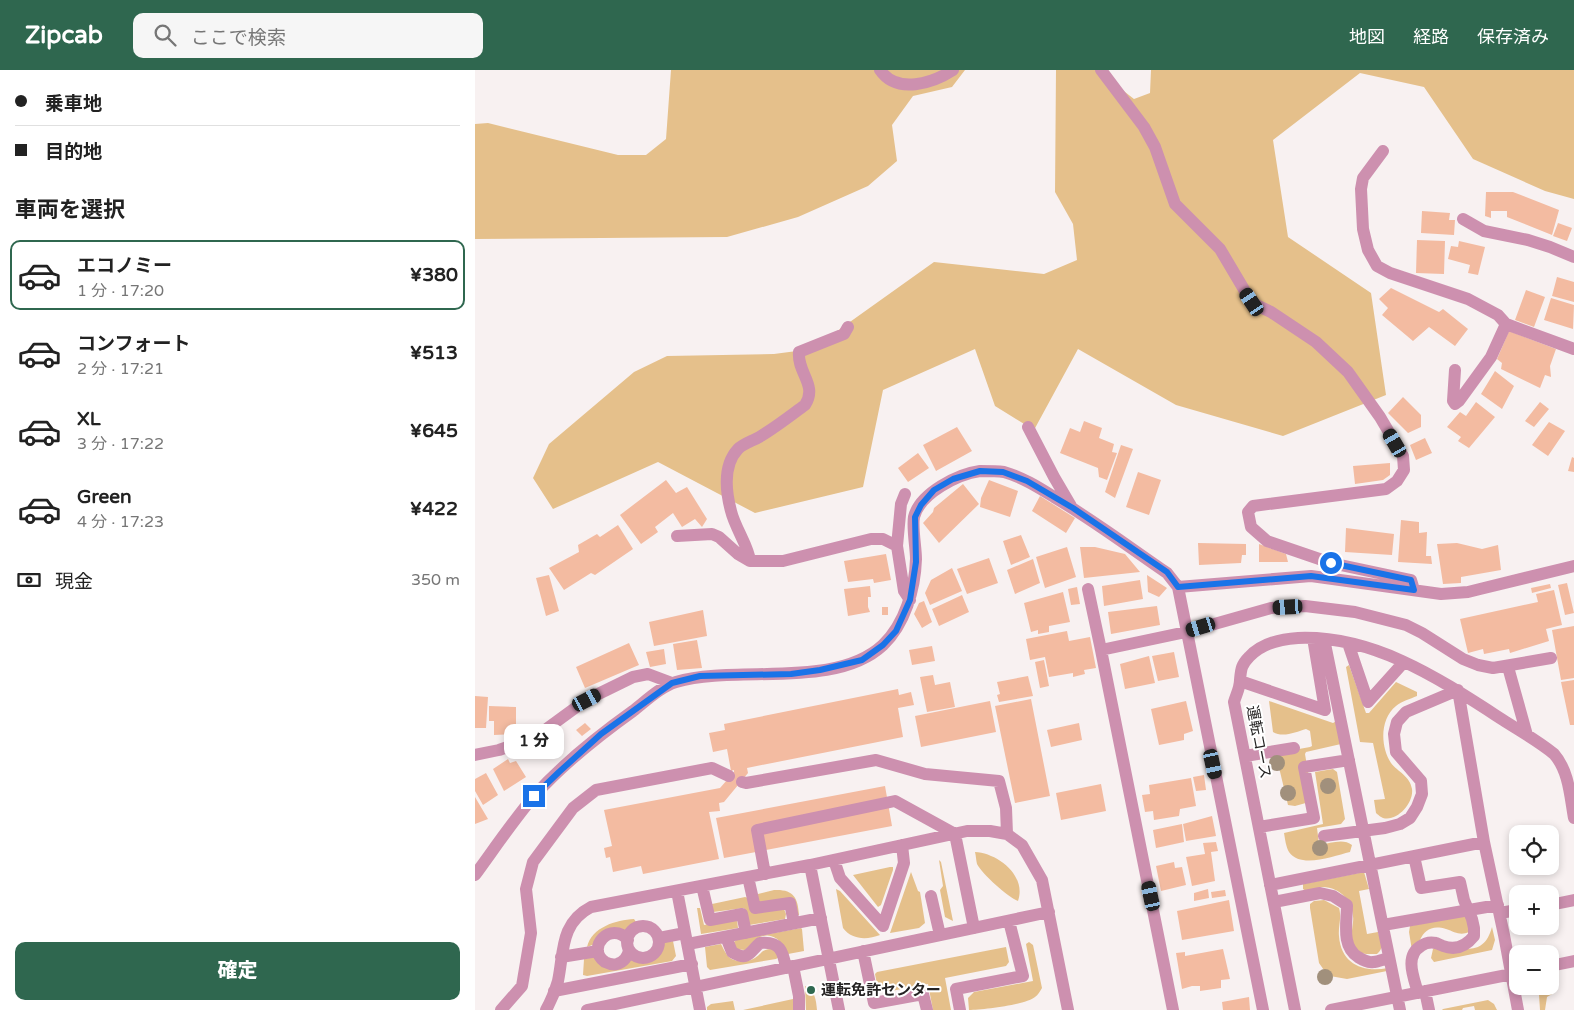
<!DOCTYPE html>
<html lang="ja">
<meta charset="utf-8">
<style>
body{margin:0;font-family:"Varela Round","Noto Sans JP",sans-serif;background:#f6f6f6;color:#222;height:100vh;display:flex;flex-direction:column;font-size:19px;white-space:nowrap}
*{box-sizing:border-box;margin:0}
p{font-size:16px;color:#767676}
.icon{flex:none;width:28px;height:28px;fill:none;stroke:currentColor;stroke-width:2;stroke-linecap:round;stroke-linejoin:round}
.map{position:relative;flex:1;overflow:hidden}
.sheet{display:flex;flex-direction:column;background:#fff;width:475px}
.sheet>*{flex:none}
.guide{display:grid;align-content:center;height:110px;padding:0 15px;background:#fff}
.fabs{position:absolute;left:1034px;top:755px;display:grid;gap:10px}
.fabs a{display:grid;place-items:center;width:50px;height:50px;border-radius:10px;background:#fff;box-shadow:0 2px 8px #0003;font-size:25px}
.end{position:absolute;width:22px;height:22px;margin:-11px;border:6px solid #1a73e8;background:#fff;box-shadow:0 0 0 2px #fff}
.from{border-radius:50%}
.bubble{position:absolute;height:35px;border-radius:10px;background:#fff;box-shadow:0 2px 8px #0003;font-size:16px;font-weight:800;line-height:35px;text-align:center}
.car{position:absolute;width:15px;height:30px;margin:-15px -8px;border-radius:6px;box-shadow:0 0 4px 1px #0007;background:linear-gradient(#222 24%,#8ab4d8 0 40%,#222 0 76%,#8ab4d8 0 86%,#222 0)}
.guide b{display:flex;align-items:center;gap:18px;height:48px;font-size:19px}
.guide b+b{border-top:1px solid #e0e0e0}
.guide i{width:12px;height:12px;background:#222}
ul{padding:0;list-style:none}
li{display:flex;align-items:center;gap:15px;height:70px;margin:0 10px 8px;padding:0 5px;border:2px solid transparent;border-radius:10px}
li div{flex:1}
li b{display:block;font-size:19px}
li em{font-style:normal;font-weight:800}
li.active{border-color:#2f674f}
li>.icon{width:45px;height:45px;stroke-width:1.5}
h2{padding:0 15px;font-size:22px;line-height:60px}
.pay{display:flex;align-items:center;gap:12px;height:55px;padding:0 15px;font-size:19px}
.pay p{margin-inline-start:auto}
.button{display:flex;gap:10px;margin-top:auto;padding:10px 15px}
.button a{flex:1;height:58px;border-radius:10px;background:#2f674f;color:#fff;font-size:20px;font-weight:800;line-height:58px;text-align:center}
header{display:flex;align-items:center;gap:30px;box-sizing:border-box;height:70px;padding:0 25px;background:#2f674f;color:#fff}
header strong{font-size:24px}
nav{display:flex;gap:28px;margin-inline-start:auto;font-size:18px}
.search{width:350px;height:45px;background:#f6f6f6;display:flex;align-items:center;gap:12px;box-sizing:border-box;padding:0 18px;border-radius:10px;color:#767676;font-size:19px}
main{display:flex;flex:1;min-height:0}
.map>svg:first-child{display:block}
.green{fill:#e5c08b}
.building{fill:#f3bba1}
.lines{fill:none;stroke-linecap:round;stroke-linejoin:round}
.minor{stroke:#cd90af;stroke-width:12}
.tree{fill:#a1907c}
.route{stroke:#1a73e8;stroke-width:6}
.poi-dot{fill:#2f674f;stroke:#fff;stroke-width:2}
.labels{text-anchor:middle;stroke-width:4;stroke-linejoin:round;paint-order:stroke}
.street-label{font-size:15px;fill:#252323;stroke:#fff}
.poi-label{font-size:15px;font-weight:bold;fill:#252323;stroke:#fff;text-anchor:start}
</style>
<header>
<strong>Zipcab</strong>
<div class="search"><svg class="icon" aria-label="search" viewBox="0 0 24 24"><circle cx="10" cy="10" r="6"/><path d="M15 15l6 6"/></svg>ここで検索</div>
<nav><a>地図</a><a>経路</a><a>保存済み</a></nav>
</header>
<main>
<section class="sheet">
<div class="guide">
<b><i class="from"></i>乗車地</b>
<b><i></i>目的地</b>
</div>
<h2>車両を選択</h2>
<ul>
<li class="active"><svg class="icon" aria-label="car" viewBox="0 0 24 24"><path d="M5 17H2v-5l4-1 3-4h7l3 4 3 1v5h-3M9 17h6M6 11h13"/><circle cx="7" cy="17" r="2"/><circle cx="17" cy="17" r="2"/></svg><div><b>エコノミー</b><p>1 分 · 17:20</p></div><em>¥380</em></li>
<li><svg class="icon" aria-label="car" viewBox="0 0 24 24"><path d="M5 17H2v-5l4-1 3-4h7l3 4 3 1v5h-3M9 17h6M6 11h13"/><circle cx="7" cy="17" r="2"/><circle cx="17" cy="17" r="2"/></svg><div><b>コンフォート</b><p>2 分 · 17:21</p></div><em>¥513</em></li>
<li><svg class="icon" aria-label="car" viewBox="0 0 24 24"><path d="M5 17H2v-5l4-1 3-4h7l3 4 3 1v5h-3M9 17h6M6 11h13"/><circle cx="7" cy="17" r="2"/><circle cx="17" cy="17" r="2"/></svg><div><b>XL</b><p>3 分 · 17:22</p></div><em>¥645</em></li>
<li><svg class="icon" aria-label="car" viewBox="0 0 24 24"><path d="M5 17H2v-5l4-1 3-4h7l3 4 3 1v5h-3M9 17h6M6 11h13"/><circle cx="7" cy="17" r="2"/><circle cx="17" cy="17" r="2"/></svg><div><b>Green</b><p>4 分 · 17:23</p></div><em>¥422</em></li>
</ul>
<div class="pay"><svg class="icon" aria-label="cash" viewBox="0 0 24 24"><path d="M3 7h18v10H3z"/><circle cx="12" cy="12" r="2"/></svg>現金<p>350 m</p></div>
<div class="button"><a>確定</a></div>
</section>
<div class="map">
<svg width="1099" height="940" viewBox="0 0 1099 940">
<rect width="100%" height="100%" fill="#f8f1f1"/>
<path class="green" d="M196,0H490L477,17L438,26L417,55L422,91L393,116L323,147L252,167L0,169V54L13,53L143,85H171L191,69Z
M581,0H629L632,8L659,29L675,23L676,0H1099V129L1070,121L998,89L949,17L885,3L798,70L813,167L896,223L911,325L808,366L701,335L603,279L559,360L520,336L500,279L408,320L388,417L280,443L183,392L78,439L58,408L74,374L159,302L192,286L299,284L337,279L459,192L569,204L602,190L598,154L580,122Z
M874,595L891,643H894L921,612L942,622V626C935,629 927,631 921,636C905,649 905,676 916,693C923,702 935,706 937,719C939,733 922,752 908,748C907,748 902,744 901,743L899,730L910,729L898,673L885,672L871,597Z
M794,631L858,653L863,650L866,674L831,682L830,684L838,731L820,736L813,735L801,685L802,683L835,677L837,676L835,661L831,659C821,662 808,668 798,662Z
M858,699L862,702L870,749L866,754L842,758L844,774L845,775C855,773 869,768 877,775L875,782C858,786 826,799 814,782C811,777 810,769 809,763L848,754L840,702Z
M500,782C522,783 552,805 543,831C533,827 507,804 502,794C501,790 501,786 500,782Z
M464,790L466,792L478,851L470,847L465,820L468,816Z
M415,797H418V800L406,835L403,837L378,805Z
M436,802L443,821L445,822L450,853L444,858L415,863Z
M889,802L894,819L884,821L892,864L903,862C906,871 910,877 902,884C895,884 885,885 880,879C875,871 877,860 878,852C880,834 866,816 846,817C841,818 836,820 831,821L828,819V814Z
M361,819L365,821L405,865C392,870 377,870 368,858Z
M299,820C318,819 323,827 324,845H322L317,828L283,833V824Z
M270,827L309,839L311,844L310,849L274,855L269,838L238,842L237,834Z
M849,830L864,838C867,848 863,856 864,866C866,894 888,903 913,898L912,901L872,909L855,906L851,903L844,893L835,838V834L839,831Z
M222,838H225L229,855L260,849L262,850L263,858L226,864Z
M998,844L994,862C985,866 980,862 971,859C946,851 942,876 939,893L934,862L935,856Z
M159,849L161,852L151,862L112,877C117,857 141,850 159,849Z
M1017,857L1020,870L1017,880L959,892L956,888L958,879L964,874C988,879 1009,887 1017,857Z
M326,858L327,859L329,881L313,884C308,873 299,861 285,867C280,869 275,876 270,880L260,879L258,873L261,870Z
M198,871L201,886L197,891L112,906L108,905L109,889L119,887L126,894C135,892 144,889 153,888C157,888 160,891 164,891C178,894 186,884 188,872Z
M554,872L558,875L567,918C565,921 563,925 560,927C550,935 508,940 494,940L493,928L499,922L558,911L551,874Z
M246,874C248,878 250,882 252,885C257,892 271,893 278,889C287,885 286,878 298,879L304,887L301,889L235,900L232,897L230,877Z
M531,877L534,892L531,896L470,908L476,940H458L453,914L411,922L403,919L400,904L402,902Z
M330,916C340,921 341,929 342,940H331Z
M1076,918H1080L1079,923L1072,927L1070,940H1065L1064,925L1067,921Z
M318,929V940H268Z
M1013,930L1019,934L1022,940H1000L999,936L988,938L987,940H967L968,939Z
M258,931L260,940H232V937L236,934Z"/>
<path class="building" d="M1011,122H1038L1084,140L1077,165L1032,147V141H1016V148L1010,146Z
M947,141L975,143L974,150H980L979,165L946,163Z
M1083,153L1097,158L1092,171L1078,166Z
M942,170L970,171L969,204L941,203Z
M984,171L1010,177L1003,205L993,203L995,195L973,189L976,176L983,177Z
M1082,207L1099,212V232L1077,226Z
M916,218L964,242L968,239L993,259L980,276L954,257L938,271L907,245L913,238L904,229Z
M1051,220L1070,227L1059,257L1040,250Z
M1076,228L1099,235L1098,259L1069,250Z
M1034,261L1081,279L1075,296L1076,307L1070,305L1065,318L1026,299L1027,293L1022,289Z
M1020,301L1039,316L1027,339L1006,324Z
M928,327L946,345V357L933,363L913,343Z
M1001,332L1020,347L994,378L983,371L986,367L972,357L985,342L991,346Z
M1065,332L1074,339L1059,357L1050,351Z
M609,351L627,358L624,368L639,374L637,382L642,383L632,410L624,407L623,398L585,383L595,358L605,362Z
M1074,352L1090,361L1073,386L1057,375Z
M482,357L497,381L461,401L448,375Z
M950,368L957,383L941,390L935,375Z
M646,375L658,379L640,428L630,422Z
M443,383L454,398L433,412L423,398Z
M1097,387L1099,388V402L1093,401Z
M915,393V405L908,410L880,414L878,396Z
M663,402L686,410L674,445L651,437Z
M191,410L201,423L212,417L232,449L227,457L220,449L207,457L198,443L180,457L183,462L166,474L145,445Z
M514,410L543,421L535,447L505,437L506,428Z
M488,414L504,434L464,473L448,453L458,442L459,438Z
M565,426L600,448L591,463L557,441Z
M926,450L944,452V463L952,462L951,486H956L957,494L923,492Z
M143,455L158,479L120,505L116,503L89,520L74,498L104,482L103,475L122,464L125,467Z
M871,458L919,464L917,485L870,482Z
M546,465L555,487L536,495L528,471Z
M723,473L771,474V485H767L766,493L724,495Z
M982,473L1007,479L1023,475L1026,500L986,507V513L968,514L962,474Z
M784,474L811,484L813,492H784Z
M592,477L601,507L570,518L561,487Z
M605,477H620L650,484L665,502L609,508Z
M411,484L416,510L399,513L398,509L373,512L369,491Z
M514,488L523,513L492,524L482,499Z
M558,489L565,513L540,524L532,500Z
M477,498L487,521L455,535L450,523L456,510Z
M74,505L84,541L71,546L61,508Z
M672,505L692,518L684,527L673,522Z
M665,510L668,529L629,536L627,516Z
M1092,513L1099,543L1090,545L1083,515Z
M1075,514L1076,518L1057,523L1056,518Z
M395,516L396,527H393V537L395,542L373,546L369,519Z
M602,517L605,534L596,535L593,519Z
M1079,520L1087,555L1071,559L1074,571L1035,583L1034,579L1009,584L1008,579L993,583L985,549L1063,532L1061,524Z
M588,522L595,552L574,556V562L563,564V560L556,562L549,533Z
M487,525L494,542L464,556L457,539Z
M449,531L457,552L447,558L439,544L444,533Z
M682,536L685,555L636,564L633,542Z
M407,537H413V545H407Z
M228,540L232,566L179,576L174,552Z
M1099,556V608L1086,610L1077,560Z
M592,561L594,571L615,567L621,598L609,600L610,604L598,607V603L574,607L570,587L555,590L551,569Z
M222,570L227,598L202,600L198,574Z
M154,573L164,595L110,618L101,597Z
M457,576L460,591L437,595L434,580Z
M189,579L191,594L175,597L171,582Z
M699,582L704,607L683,611L677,586Z
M674,586L680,613L650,619L645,594Z
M569,590L574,616L565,618L560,592Z
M458,605L460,615L475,612L480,637L452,642L445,607Z
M553,606L558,626L524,632L522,625L525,624L522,612Z
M1099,610V655H1095L1086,612Z
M423,619L424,625L436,622L439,635L423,638L428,667L272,698L273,703L249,732L244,733L245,741L234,742L244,789L168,804L166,796L138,802L135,787L131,788L129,778L137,776L129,740L245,718L259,702V700L256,701L252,679L238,682L234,663L250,660L249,654Z
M0,626L13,627L11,658H0Z
M556,629L575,726L540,733L520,636Z
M515,631L521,662L446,677L440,646Z
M711,631L718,661L709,664V670L684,675L676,639Z
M14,636L41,637V664L19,665V651H14Z
M110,653L116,659L107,666L101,660Z
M604,653L607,670L576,677L572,660Z
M33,689L35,693L41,691L51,707L29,721L18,699Z
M11,703L23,725L8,735L0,721V709Z
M729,705L731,720L721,721L718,707Z
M716,708L721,736L705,739L704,746L679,750L678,741L670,742L667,725L675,724L674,715Z
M626,714L631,741L586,750L581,723Z
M410,716L417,756L249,788L241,748Z
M0,727L13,749L0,754Z
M737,746L741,766L711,771L708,754Z
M707,754L709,772L681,778L678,760Z
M741,772L743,781L736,782L740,811L717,816L711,787L730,784L728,773Z
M699,792L700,798L707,797L711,815L686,821L681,796Z
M733,819L734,828L719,831V823Z
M750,820L751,826L737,828L736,822Z
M754,830L759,861L707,870L702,841Z
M748,879L755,909L746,910V918L725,921V916H717L707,919L701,883L710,882V886Z
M774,927L775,940H748L747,932Z"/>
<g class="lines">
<path class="minor" d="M405,0C422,25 458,13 478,0
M626,0L669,57L680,77L700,134L745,179L777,233L796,242L841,272L873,302L905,347L928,386L929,400L922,411L911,419L778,436L773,442L776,457L792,471L856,493L936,510L939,520
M908,81L888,108L886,119L888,159L893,180L902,196L915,203L993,229L1023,245L1031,254L1099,279
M988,149L1009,161L1053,170L1075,177L1099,187
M980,300L978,331L980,334L984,331L1016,287L1031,254
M553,357L579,407L596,436
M202,466L237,464L244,467L263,484L275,491H308L396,469H408L422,476L429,521L435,530
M422,476L426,434L430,424
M275,491C274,477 260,458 256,441C251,422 248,395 263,379C269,373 278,371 286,366C301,357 315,346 330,335C343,315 322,303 324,282L369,264L373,257
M703,517L836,506L966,524L993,522L1005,519L1099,496
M613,519L626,580
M849,569L925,940
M873,573L893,632L929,592
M1033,597L1052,665
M765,611L850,640L838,568
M0,685L24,680L50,671L70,660L111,630L158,607L173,604L197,613
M770,686L819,678
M267,712L271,713L401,690L450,704L524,711L531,738L532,764
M784,757L839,748L829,697L874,690
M849,766L910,758L925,754L935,748L942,737L947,724L946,711L921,682L919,664L922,652L931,642L983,620L1009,772L1029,865L1043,940
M939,786L946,818L985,812L989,830L997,849L999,858V866C991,876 981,881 968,876C967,876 962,873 961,873C956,872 950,873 946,876C929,886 939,908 943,923
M359,790L365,808L408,856L429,793L427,775
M335,795L364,940
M290,804L282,760L420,731L480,764L499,858
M0,805C19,779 38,751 59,726C88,694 123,666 158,641C171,631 185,617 201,612C261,594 360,620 408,575C430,554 440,519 441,489C441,478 437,457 439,447C445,423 483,404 505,401C512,401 522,401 529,402C547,407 563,417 579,427C618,450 654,477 692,503L703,517L788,940
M273,807L280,838L315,833L319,853
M795,815L1009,772
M227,816L235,850L267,844L271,863
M202,821L225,940
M456,826L465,865
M799,832L845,823L858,826L872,835C872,853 866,876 883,887C888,890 893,893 898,892C903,892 909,889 914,888
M1075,835L1099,830
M1025,843L1042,840
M908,855L1023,835
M152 872a16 16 0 1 1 32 0a16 16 0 1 1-32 0Z
M251,867L257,882C274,892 274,882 285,873C305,871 308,881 311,898
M184,868L210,863
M153,870C136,850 110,878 130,892C134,894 138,895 142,894C149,892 153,886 154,880
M213,874L346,848
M388,881L399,933L448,924L452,940
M86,887L123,881
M318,896L324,926V940
M1075,896L1099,891
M79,921L217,894
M950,921L954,940
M26,940L47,916L56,863L51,819L58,792L98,738L121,720L237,698L254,706
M71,940C76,931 80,921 83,911C89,882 85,853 116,837L335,795L492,761H515L532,764L547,775L567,810L593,940
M112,940L574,842
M485,940L481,919L548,906L534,851
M698,940L626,580L711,562L796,538L830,536L880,542L931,555L947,563L988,589L1003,595L1018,598L1076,588
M820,940L759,632C761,625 765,618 765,610C766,600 766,595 774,587C787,573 805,569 823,568C900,565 966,610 1028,650C1045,661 1063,671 1079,684C1094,701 1095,726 1099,748
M856,940L1042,903"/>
</g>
<g class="tree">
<circle cx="802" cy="693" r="8"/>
<circle cx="853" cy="716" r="8"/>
<circle cx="813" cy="723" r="8"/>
<circle cx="845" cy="778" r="8"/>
<circle cx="850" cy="907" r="8"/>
</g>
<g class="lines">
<path class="route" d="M59,726L84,702L126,664L197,613L225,606L316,604L345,600L387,590L408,575L421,561L435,530L441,492L440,447L446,435L459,420L478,409L505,401L528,402L552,411L598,438L692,502L703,517L836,506L939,520L936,510L856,493"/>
</g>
<circle class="poi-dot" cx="336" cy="920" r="5"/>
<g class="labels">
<g class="street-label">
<text transform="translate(784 672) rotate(79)" y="5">運転コース</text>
</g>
<g class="poi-label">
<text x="346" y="925">運転免許センター</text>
</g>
</g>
</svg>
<div class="fabs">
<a><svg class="icon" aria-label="locate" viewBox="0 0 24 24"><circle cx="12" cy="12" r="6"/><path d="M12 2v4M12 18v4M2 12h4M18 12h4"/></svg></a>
<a>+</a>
<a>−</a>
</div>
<i class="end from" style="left:856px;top:493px"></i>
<i class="end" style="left:59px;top:726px"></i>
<div class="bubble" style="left:29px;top:654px;width:60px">1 分</div>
<i class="car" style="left:777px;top:232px;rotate:326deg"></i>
<i class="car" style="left:920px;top:373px;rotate:330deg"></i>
<i class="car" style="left:813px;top:537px;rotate:267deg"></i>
<i class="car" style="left:726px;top:557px;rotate:253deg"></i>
<i class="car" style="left:112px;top:630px;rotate:62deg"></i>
<i class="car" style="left:738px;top:694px;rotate:168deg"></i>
<i class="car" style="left:676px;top:826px;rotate:348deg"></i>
</div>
</main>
